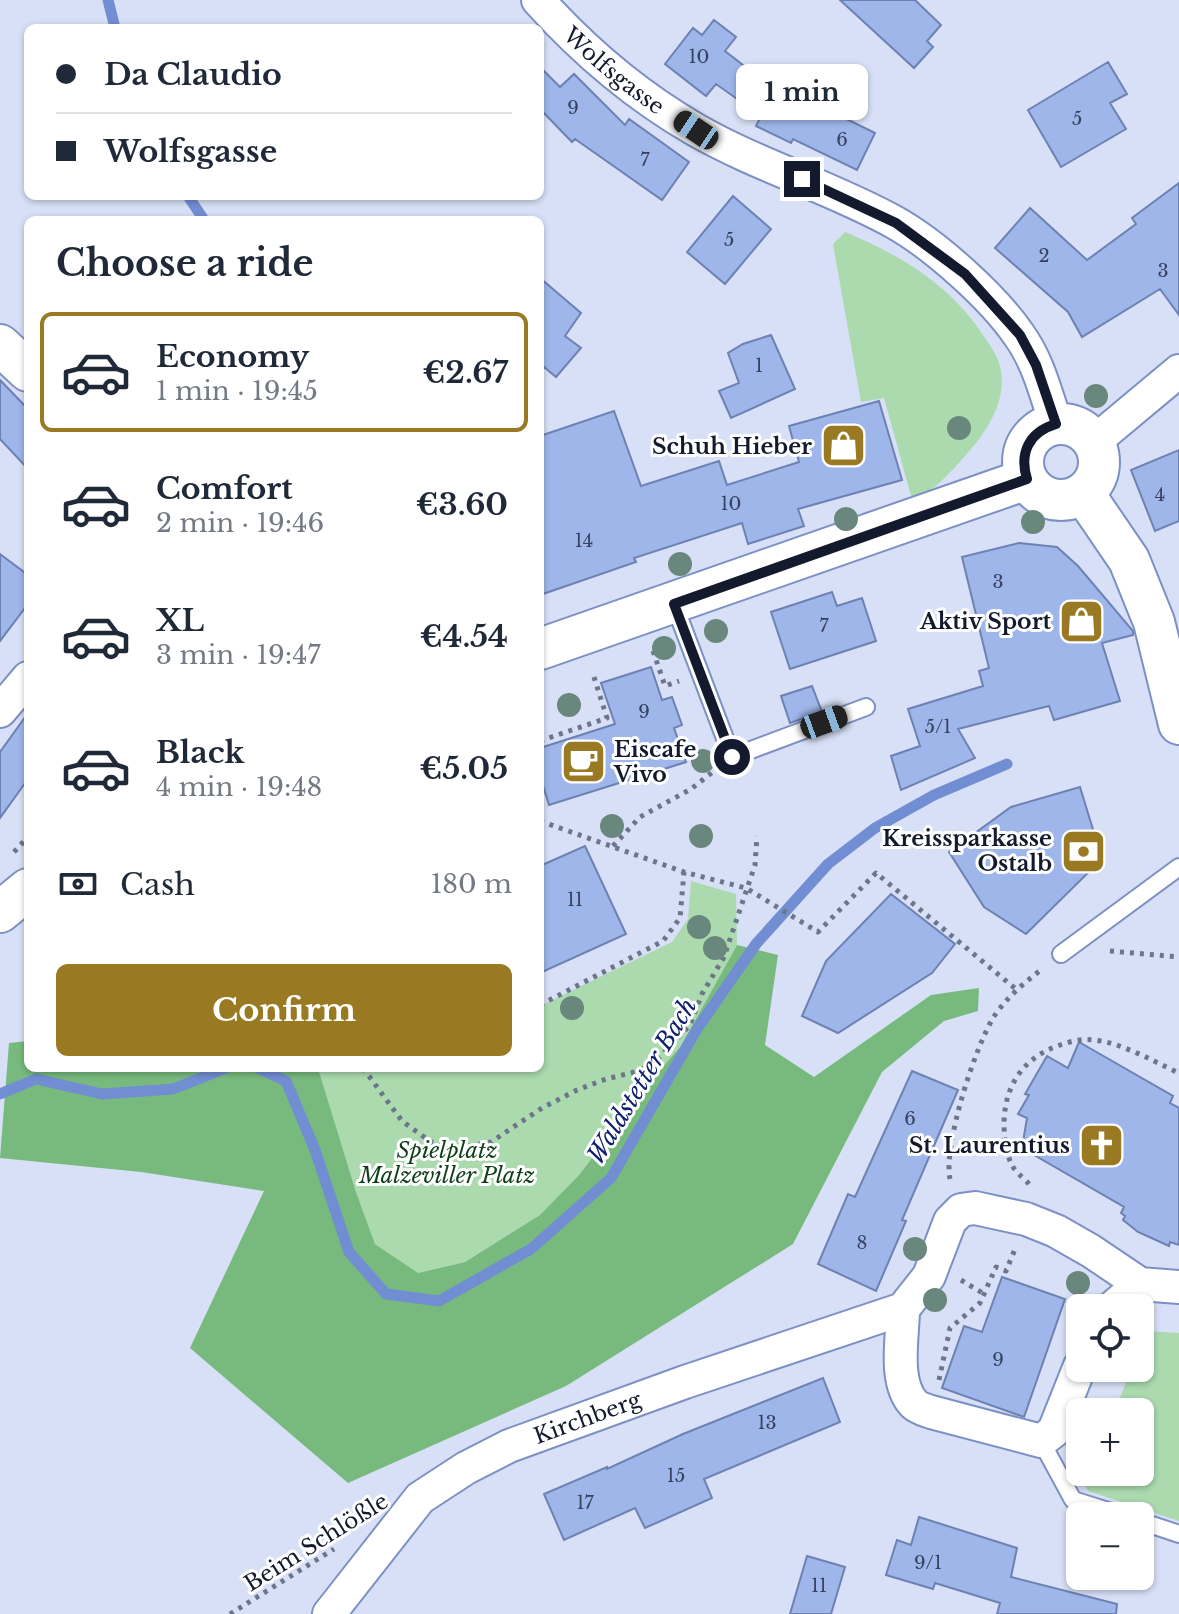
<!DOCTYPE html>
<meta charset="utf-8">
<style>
body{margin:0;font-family:"Libre Baskerville",serif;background:#f2f2f3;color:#1f2937;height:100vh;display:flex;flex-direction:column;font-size:30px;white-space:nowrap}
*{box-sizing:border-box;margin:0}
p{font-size:26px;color:#747a83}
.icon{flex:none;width:44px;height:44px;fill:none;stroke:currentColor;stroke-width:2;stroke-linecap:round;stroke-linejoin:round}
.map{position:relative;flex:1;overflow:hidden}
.side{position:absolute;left:24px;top:216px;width:520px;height:856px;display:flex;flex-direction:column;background:#fff;border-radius:12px;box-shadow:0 2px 6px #0004}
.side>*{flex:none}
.guide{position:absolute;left:24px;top:24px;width:520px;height:176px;border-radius:12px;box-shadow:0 2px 6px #0004;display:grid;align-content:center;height:176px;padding:0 32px;background:#fff}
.buttons{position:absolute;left:1066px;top:1294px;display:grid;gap:16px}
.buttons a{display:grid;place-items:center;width:88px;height:88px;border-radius:12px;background:#fff;box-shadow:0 2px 6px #0004;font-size:40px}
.end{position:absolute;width:36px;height:36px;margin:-18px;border:10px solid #131a2e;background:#fff;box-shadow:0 0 0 4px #fff}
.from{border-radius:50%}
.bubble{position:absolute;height:56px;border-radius:12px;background:#fff;box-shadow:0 2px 6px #0004;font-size:26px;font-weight:700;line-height:56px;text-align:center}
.car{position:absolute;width:24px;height:48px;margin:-24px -12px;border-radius:10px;box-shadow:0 0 6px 2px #0007;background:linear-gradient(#222 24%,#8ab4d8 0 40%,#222 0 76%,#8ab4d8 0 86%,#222 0)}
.guide b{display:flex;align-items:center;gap:28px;height:76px;font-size:30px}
.guide b+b{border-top:2px solid #e0e1e3}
.guide i{width:20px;height:20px;background:#1f2937}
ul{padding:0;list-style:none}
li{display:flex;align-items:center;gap:24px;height:120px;margin:0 16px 12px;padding:0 16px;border:4px solid transparent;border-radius:12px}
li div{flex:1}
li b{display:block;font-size:30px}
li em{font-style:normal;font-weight:700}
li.active{border-color:#9a7923}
li>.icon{width:72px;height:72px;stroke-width:1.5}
h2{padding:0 32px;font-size:36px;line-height:96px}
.pay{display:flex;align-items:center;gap:20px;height:88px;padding:0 32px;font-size:30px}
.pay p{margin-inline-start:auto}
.action{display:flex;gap:16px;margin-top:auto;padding:16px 32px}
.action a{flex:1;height:92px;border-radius:12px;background:#9a7923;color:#fff;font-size:32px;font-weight:700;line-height:92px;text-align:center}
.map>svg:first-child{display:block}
.green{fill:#abdaaf}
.forest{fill:#78ba7e}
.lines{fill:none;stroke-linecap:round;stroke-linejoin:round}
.stream{stroke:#728ed3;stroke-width:11}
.building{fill:#9fb6ea;stroke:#6d81b3;stroke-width:2}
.service-casing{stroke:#7c91c3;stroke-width:20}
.minor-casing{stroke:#7c91c3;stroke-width:36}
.tertiary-casing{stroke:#7c91c3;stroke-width:44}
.path{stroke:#6d758a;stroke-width:5;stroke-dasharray:4 6;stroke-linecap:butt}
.service{stroke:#fff;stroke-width:16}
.minor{stroke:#fff;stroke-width:32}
.tertiary{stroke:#fff;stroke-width:40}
.tree{fill:#69877c}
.route{stroke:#131a2e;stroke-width:10}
.labels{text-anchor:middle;stroke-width:6;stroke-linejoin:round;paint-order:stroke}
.number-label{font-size:18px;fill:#36415d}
.street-label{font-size:22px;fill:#131a2e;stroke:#fff}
.poi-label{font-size:22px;font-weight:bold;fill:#131a2e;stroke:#fff;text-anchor:end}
.park-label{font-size:22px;font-style:italic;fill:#0f3f18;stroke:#fff}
.water-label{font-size:24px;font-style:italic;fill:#0e2070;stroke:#fff}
</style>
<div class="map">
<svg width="1179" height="1614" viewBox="0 0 1179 1614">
<rect width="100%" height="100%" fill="#d7e0f6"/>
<path class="green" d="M845,232C901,255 952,286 985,338C992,348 999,358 1001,371C1006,400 989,428 971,449C953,470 937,488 913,503L884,398L861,402L833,244Z
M691,881L736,894L737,945L681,1046L659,1071L579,1175L540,1215L465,1262L417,1273L375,1244L356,1192L318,1068H540V1006L672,942L688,919Z
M1147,1331L1179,1333V1521L1088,1491L1068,1453L1080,1457V1472H1140V1412H1114L1132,1368H1140V1348Z"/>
<path class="forest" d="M737,945L778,955L765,1045L814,1077L931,995L979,988L978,1011L944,1021L882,1072L793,1244L566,1386L348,1483L190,1348L264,1191L141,1172L0,1158L9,1043L28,1041V1068H318L356,1192L375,1244L418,1273L465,1262L540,1215L579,1175L659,1071L681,1046Z"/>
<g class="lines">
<path class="stream" d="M108,0L115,28
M188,196L204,220
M258,1068L286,1081L315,1150L349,1252L386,1294L439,1301L531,1249L611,1178L697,1029L756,944L828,864L875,828L934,795L1007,764
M0,1094L36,1079L102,1094L173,1089L226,1068"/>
</g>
<path class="building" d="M840,0H915L941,25L927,41L933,47L914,68Z
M714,20L736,37L725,51L774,89L784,70L819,87L812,102L875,133L857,170L793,139L791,143L756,126L761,116L716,84L706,96L665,64L693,28L702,35Z
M1108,62L1127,94L1110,103L1126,129L1061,167L1028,110Z
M540,67L560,87L574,74L625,125L629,119L689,162L662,200L575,139L572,142L540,109Z
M1179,183V315L1160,289L1082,337L1068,312L995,248L1030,208L1087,260L1136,224L1132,218Z
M733,196L771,229L725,284L687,252Z
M540,278L581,313L565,336L581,348L556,377L544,367L540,372Z
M771,335L795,389L731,418L719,391L739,383L728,353L743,344Z
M0,380L28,409V469L0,439Z
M879,401L902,480L798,509L804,526L748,544L742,523L634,558L636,562L540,595V436L614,411L641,486L719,461L727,485L799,462L789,426Z
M1179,450V521L1155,531L1131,470Z
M1019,543L1057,547L1078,566L1133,631V635L1102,643L1120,701L1054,720L1049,706L958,729L975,758L901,790L891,756L920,746L908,709L983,686L979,671L989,668L962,557Z
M0,554L28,575V604L0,641Z
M832,592L837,606L862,598L876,641L790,669L771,612Z
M651,667L662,700L672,697L682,725L674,728L686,762L549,805L540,776V748L615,724L601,683Z
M812,686L822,712L790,723L781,696Z
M28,713V779L0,818V752Z
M1080,787L1102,859L1026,934L984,907L949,852L1011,807Z
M585,846L626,934L540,973V866Z
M891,894L955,944L932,973L838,1033L802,1016L826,961Z
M1079,1042L1173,1096L1170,1103L1179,1108V1245L1170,1242L1169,1246L1138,1232L1123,1220L1125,1216L1121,1213L1124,1207L1022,1148L1027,1118L1018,1114L1029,1095L1025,1094L1047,1056L1068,1068Z
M912,1071L958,1090L902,1220L906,1221L876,1291L818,1264L848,1194L855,1197Z
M1002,1277L1065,1299L1024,1417L942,1388L964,1326L982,1332Z
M823,1378L840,1422L704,1479L712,1498L645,1528L635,1508L564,1540L544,1494L607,1467V1469L683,1434Z
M919,1517L1017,1548L1011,1577L1117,1604L1116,1614H997L1000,1603L935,1583L933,1589L886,1575L897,1540L911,1545Z
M807,1556L845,1567L831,1614H790Z"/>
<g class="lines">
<defs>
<path id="service" d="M674,604L732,757L866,707
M1061,954L1179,867
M1041,1441L1073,1500L1124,1516
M1140,1521L1179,1534"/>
<g id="minor">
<path id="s1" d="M538,0C583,50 637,96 696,130C759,166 831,187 894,222C935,245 993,297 1019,335C1038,361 1046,394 1056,424"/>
<path d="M1094,442L1179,371"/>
<path d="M0,711L28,678"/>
<path d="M1112,1308L1140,1284"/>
<path d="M903,1309C903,1336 893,1382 914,1404C918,1408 925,1410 931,1412L1041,1441L1054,1431L1080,1366"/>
<path id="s2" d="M329,1614L420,1498L466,1468L509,1446L685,1382L903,1309L929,1276L950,1221L961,1210L975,1208L1026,1219L1056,1231L1091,1251L1140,1284L1179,1287"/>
</g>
<path id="tertiary" d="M0,345L28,371
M1023 462a38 38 0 1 1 76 0a38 38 0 1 1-76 0Z
M1084,494L1129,560L1154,622L1179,724
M540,649L1027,479
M0,912L28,889"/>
</defs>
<use href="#service" class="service-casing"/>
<use href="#minor" class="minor-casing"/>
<use href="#tertiary" class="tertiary-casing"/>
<path class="path" d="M653,651L665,686L679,681
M540,741L607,718L594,677
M540,821L684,872L746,888L818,932L876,873L1017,990
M613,846L640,817L691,789L714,771
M14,852L28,837
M1110,951L1179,957
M540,1005L663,941L680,918L684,872
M363,1068L402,1121L431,1142L458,1148L491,1142L542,1108L577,1090L606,1079L639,1071L656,1061L690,1025L702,994L724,957L755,865L757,836
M950,1179C943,1145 975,1048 993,1018C1006,998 1024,983 1042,969
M1029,1184C1024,1178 1015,1172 1012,1165C1006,1154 1004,1135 1004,1123C1005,1078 1030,1051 1074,1041C1106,1033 1150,1060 1179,1073
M961,1280L984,1294
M939,1380L950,1328L980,1303L996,1267L1006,1271L1015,1249
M230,1614L334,1549"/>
<use href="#service" class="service"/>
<use href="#minor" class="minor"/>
<use href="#tertiary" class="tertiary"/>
</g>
<g class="tree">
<circle cx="1096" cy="396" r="12"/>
<circle cx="959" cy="428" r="12"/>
<circle cx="846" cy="519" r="12"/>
<circle cx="1033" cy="522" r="12"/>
<circle cx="680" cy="564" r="12"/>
<circle cx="716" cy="631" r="12"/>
<circle cx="664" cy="648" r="12"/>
<circle cx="569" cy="705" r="12"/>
<circle cx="703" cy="761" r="12"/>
<circle cx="612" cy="826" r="12"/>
<circle cx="701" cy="836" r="12"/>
<circle cx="699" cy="927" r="12"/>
<circle cx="715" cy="948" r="12"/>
<circle cx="572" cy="1008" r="12"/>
<circle cx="915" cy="1249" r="12"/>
<circle cx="1078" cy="1283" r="12"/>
<circle cx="935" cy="1300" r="12"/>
</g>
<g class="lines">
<path class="route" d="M732,757L674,604L1027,479C1019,453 1029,432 1056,424L1036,365L1020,335L965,274L896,223L802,179"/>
</g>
<defs>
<symbol id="shop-square" viewBox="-11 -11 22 22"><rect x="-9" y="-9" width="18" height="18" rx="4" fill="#9a7923" stroke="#fff"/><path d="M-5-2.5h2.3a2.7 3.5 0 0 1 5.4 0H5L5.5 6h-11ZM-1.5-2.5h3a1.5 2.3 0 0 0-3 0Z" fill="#fff"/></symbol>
<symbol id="cafe-square" viewBox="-11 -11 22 22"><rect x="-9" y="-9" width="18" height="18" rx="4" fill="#9a7923" stroke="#fff"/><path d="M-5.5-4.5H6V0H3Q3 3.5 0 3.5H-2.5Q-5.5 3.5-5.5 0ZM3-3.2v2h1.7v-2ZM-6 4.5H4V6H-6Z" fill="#fff"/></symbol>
<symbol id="bank-square" viewBox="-11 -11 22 22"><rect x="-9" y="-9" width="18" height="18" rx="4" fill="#9a7923" stroke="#fff"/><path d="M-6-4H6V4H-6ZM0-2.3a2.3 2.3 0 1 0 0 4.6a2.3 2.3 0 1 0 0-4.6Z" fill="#fff"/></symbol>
<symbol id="church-square" viewBox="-11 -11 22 22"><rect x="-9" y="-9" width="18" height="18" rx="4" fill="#9a7923" stroke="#fff"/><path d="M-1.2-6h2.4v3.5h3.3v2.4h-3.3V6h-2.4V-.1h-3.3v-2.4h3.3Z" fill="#fff"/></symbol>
</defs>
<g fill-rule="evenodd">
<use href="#shop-square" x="818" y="420" width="51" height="51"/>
<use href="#shop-square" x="1056" y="596" width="51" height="51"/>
<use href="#cafe-square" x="558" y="736" width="51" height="51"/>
<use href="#bank-square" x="1058" y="826" width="51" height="51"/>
<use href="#church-square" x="1076" y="1120" width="51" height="51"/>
</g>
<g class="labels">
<g class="number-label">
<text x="699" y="63">10</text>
<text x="573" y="114">9</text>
<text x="1077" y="125">5</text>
<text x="842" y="146">6</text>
<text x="645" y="166">7</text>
<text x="729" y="246">5</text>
<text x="1044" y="262">2</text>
<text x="1163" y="277">3</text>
<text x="759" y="372">1</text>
<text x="1160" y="501">4</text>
<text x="731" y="510">10</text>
<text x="584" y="547">14</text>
<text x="998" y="588">3</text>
<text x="824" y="632">7</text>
<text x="644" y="718">9</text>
<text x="938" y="733">5/1</text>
<text x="575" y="906">11</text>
<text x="910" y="1125">6</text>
<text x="862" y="1249">8</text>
<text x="998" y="1366">9</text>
<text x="767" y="1429">13</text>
<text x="676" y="1482">15</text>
<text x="585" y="1509">17</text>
<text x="928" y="1569">9/1</text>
<text x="819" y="1592">11</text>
</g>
<g class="street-label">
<text dy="8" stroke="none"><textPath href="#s1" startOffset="104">Wolfsgasse</textPath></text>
<text dy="8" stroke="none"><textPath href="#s2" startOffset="334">Kirchberg</textPath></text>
<text transform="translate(316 1542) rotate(-32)" y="8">Beim Schlößle</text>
</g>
<g class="poi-label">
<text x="812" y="454">Schuh Hieber</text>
<text x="1051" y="629">Aktiv Sport</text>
<text x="614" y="757" text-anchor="start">Eiscafe<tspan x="614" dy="25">Vivo</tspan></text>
<text x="1052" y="846">Kreissparkasse<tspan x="1052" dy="25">Ostalb</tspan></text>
<text x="1070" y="1153">St. Laurentius</text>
</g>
<g class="park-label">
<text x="447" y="1158">Spielplatz<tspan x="447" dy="25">Malzeviller Platz</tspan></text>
</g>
<g class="water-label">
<text transform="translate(642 1081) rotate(-59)" y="8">Waldstetter Bach</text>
</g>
</g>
</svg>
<div class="buttons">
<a><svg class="icon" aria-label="locate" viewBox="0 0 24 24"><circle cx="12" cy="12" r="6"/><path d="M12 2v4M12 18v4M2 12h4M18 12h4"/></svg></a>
<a>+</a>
<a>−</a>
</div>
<i class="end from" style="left:732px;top:757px"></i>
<i class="end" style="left:802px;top:179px"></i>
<div class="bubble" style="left:736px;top:64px;width:132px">1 min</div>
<i class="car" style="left:696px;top:130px;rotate:304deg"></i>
<i class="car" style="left:824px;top:722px;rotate:70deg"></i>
<div class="guide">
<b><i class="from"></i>Da Claudio</b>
<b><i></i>Wolfsgasse</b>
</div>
<section class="side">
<h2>Choose a ride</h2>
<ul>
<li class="active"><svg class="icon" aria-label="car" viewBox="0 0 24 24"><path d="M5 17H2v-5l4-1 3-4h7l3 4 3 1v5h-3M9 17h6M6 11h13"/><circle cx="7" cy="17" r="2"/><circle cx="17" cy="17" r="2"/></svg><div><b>Economy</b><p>1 min · 19:45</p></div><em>€2.67</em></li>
<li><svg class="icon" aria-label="car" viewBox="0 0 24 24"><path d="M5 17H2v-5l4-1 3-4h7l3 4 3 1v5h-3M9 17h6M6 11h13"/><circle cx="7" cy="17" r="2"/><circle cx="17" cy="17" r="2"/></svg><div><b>Comfort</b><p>2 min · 19:46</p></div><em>€3.60</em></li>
<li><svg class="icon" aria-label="car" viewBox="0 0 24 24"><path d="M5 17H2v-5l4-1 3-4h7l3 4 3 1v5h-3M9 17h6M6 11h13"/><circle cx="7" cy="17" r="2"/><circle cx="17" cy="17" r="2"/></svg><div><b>XL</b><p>3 min · 19:47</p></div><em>€4.54</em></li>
<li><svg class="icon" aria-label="car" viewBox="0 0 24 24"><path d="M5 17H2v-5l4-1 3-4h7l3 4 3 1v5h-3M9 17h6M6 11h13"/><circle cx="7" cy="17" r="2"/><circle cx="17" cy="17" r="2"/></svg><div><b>Black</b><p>4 min · 19:48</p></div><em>€5.05</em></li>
</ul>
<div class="pay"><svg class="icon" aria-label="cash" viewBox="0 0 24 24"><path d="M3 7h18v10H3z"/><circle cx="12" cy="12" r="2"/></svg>Cash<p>180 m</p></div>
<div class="action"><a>Confirm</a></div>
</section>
</div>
